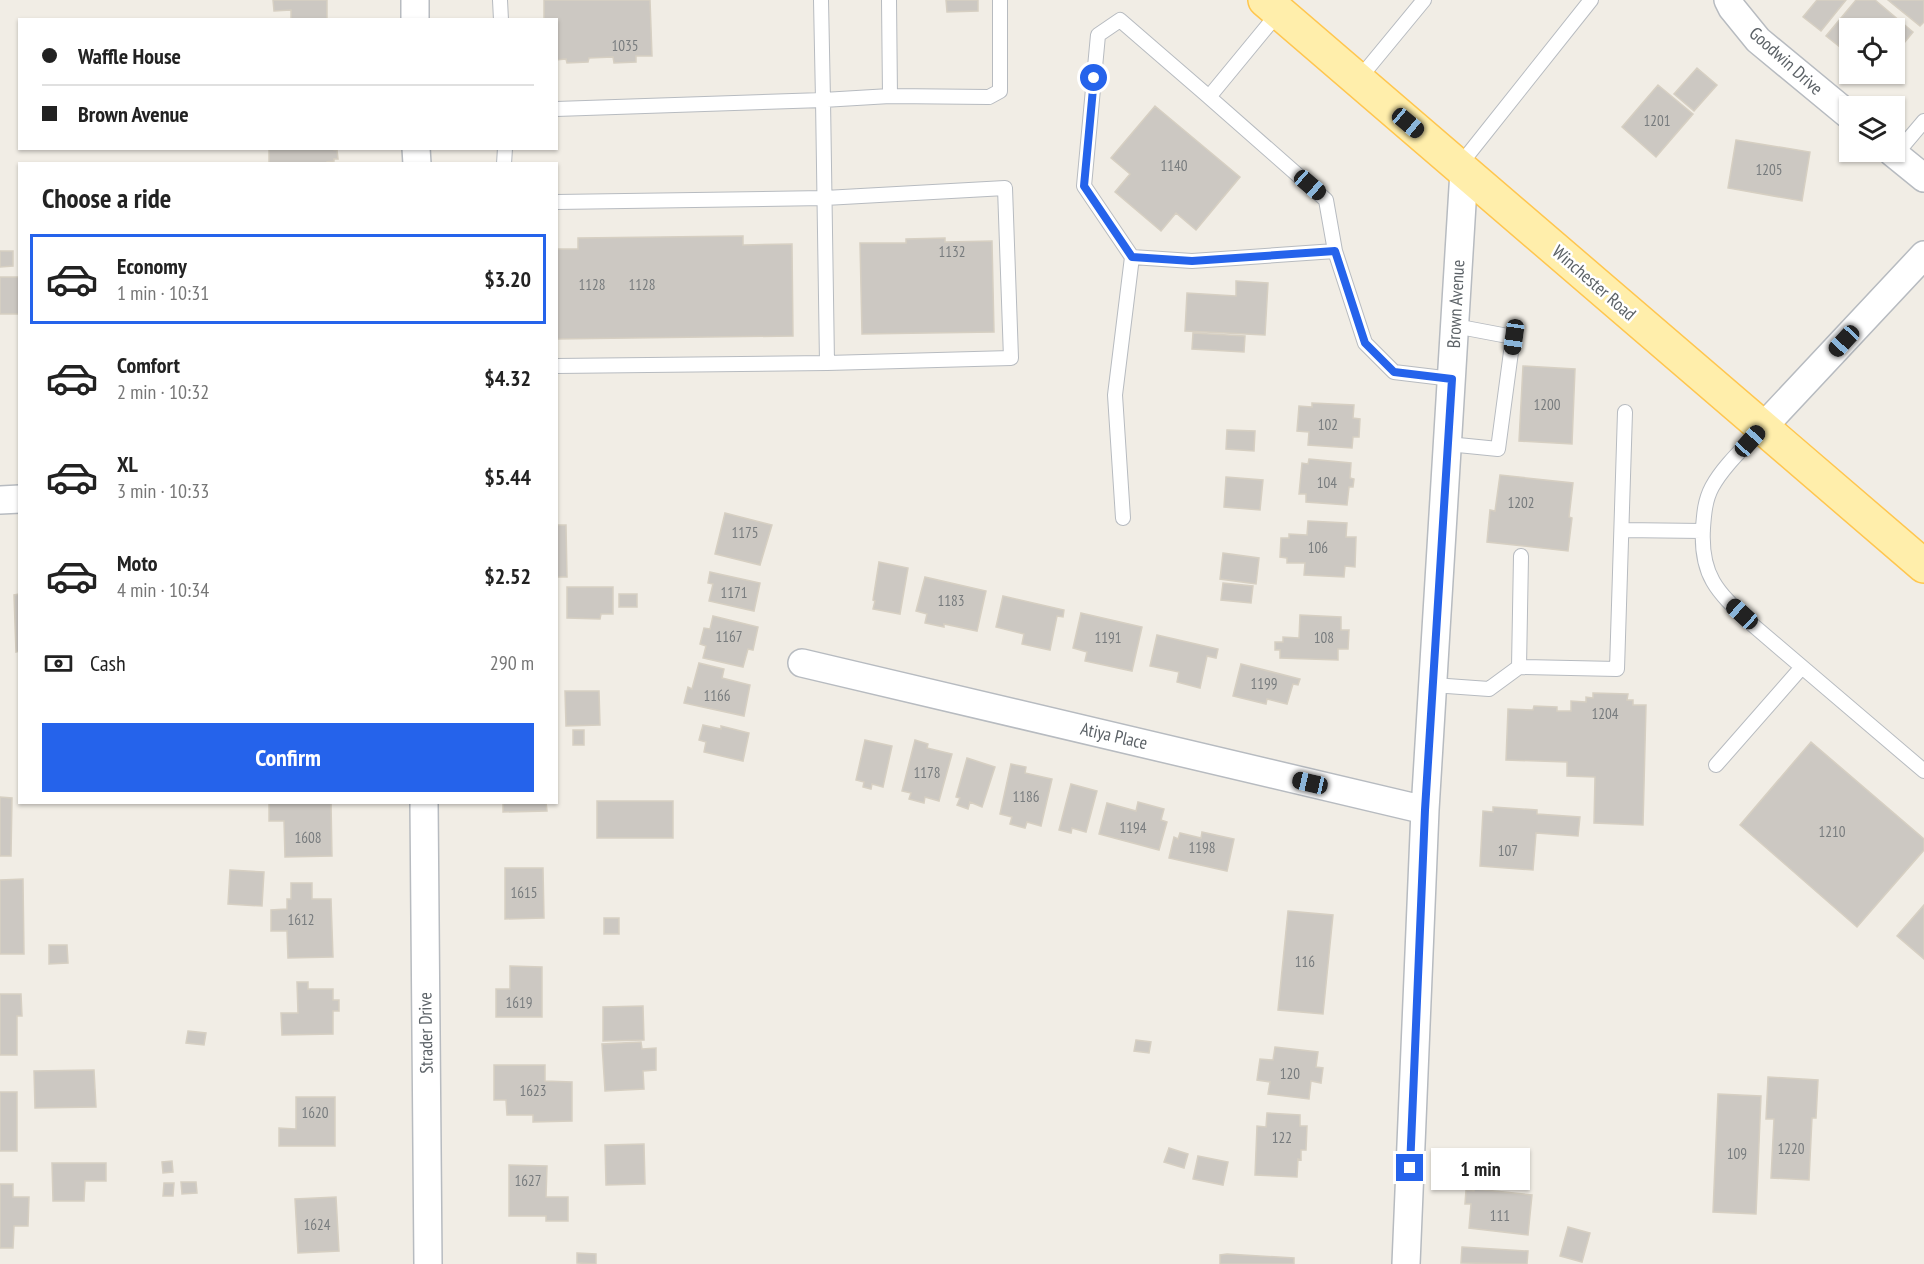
<!DOCTYPE html>
<meta charset="utf-8">
<style>
body{margin:0;font-family:"PT Sans Narrow",sans-serif;background:#f6f6f6;color:#222;height:100vh;display:flex;flex-direction:column;font-size:22px;white-space:nowrap}
*{box-sizing:border-box;margin:0}
p{font-size:20px;color:#767676}
.icon{flex:none;width:33px;height:33px;fill:none;stroke:currentColor;stroke-width:2;stroke-linecap:round;stroke-linejoin:round}
.map{position:relative;flex:1;overflow:hidden}
.drawer{position:absolute;left:18px;top:162px;width:540px;height:642px;display:flex;flex-direction:column;background:#fff;border-radius:0px;box-shadow:0 2px 4px #0004}
.drawer>*{flex:none}
.top-card{position:absolute;left:18px;top:18px;width:540px;height:132px;border-radius:0px;box-shadow:0 2px 4px #0004;display:grid;align-content:center;height:132px;padding:0 24px;background:#fff}
.controls{position:absolute;left:1839px;top:18px;display:grid;gap:12px}
.controls a{display:grid;place-items:center;width:66px;height:66px;border-radius:0px;background:#fff;box-shadow:0 2px 4px #0004;font-size:30px}
.end{position:absolute;width:27px;height:27px;margin:-14px;border:8px solid #2563eb;background:#fff;box-shadow:0 0 0 3px #fff}
.from{border-radius:50%}
.bubble{position:absolute;height:42px;border-radius:0px;background:#fff;box-shadow:0 2px 4px #0004;font-size:20px;font-weight:600;line-height:42px;text-align:center}
.car{position:absolute;width:18px;height:36px;margin:-18px -9px;border-radius:8px;box-shadow:0 0 4px 2px #0007;background:linear-gradient(#222 24%,#8ab4d8 0 40%,#222 0 76%,#8ab4d8 0 86%,#222 0)}
.top-card b{display:flex;align-items:center;gap:21px;height:57px;font-size:22px}
.top-card b+b{border-top:2px solid #e0e0e0}
.top-card i{width:15px;height:15px;background:#222}
ul{padding:0;list-style:none}
li{display:flex;align-items:center;gap:18px;height:90px;margin:0 12px 9px;padding:0 12px;border:3px solid transparent;border-radius:0px}
li div{flex:1}
li b{display:block;font-size:22px}
li em{font-style:normal;font-weight:600}
li.selected{border-color:#2563eb}
li>.icon{width:54px;height:54px;stroke-width:1.5}
h2{padding:0 24px;font-size:27px;line-height:72px}
.pay{display:flex;align-items:center;gap:15px;height:66px;padding:0 24px;font-size:22px}
.pay p{margin-inline-start:auto}
.cta{display:flex;gap:12px;margin-top:auto;padding:12px 24px}
.cta a{flex:1;height:69px;border-radius:0px;background:#2563eb;color:#fff;font-size:24px;font-weight:600;line-height:69px;text-align:center}
.map>svg:first-child{display:block}
.building{fill:#ccc8c2;stroke:#d6cfc2;stroke-width:1.5}
.lines{fill:none;stroke-linecap:round;stroke-linejoin:round}
.service-casing{stroke:#b7bbc0;stroke-width:16}
.minor-casing{stroke:#b7bbc0;stroke-width:30}
.primary-casing{stroke:#ffc64f;stroke-width:36}
.service{stroke:#fff;stroke-width:14}
.minor{stroke:#fff;stroke-width:27}
.primary{stroke:#ffeeab;stroke-width:33}
.route{stroke:#2563eb;stroke-width:8}
.labels{text-anchor:middle;stroke-width:5;stroke-linejoin:round;paint-order:stroke}
.number-label{font-size:15px;fill:#787c7e}
.street-label{font-size:18px;fill:#5c6267;stroke:#fff}
</style>
<div class="map">
<svg width="1924" height="1264" viewBox="0 0 1924 1264">
<rect width="100%" height="100%" fill="#f1ede5"/>
<path class="building" d="M273,0H327V20H291V10L274,11Z
M544,0H650L652,56H636V62L614,63L613,57L589,58L588,62L567,63L566,59L556,60V20H544Z
M946,0H978V11L947,12Z
M1817,0H1846L1821,31L1803,17Z
M1856,0H1875L1913,32L1895,54L1894,28H1850V55L1826,36Z
M1888,0H1924V22L1920,26Z
M1697,68L1717,85L1694,111L1674,94Z
M1658,85L1693,114L1656,157L1622,127Z
M1155,106L1240,177L1196,230L1176,213L1161,231L1115,192L1130,174L1111,158Z
M1736,140L1810,152L1802,201L1728,188Z
M269,148H334V150H337L338,159H334V161L327,162V164H269Z
M743,236V245L792,244L793,336L556,339V249H578V238Z
M945,238V242L992,241L994,332L862,334L860,243H906V239Z
M0,251H13V266L0,267Z
M0,277H20V314H0Z
M1236,281L1268,283L1265,335L1185,331L1187,293L1236,296Z
M1193,333L1245,336L1244,352L1192,349Z
M1523,366L1575,369L1572,444L1519,441Z
M1312,403L1354,405L1353,418L1360,419L1359,437H1353L1352,448L1308,445L1309,432L1297,431L1299,406L1312,407Z
M1227,430L1255,431L1254,451L1226,449Z
M1309,459L1351,463L1350,478L1354,479L1353,487H1349L1347,505L1306,502V494H1299L1302,463L1308,464Z
M1500,475L1573,483L1569,517L1572,518L1568,551L1487,542L1490,510L1495,511Z
M1226,477L1263,480L1260,510L1224,507Z
M725,513L772,525L760,565L715,554Z
M1308,521L1347,523L1346,537H1356L1355,567L1345,566L1344,577L1304,575L1305,563H1287V558L1280,557L1281,538H1289V534L1307,535Z
M556,525H566L567,577H556Z
M1223,553L1259,558L1256,584L1220,579Z
M879,562L908,568L900,614L873,609L875,601L873,600Z
M710,572L760,583L754,611L709,601L713,584L708,583Z
M925,577L986,591L977,631L944,624V627L925,623L927,614L916,611Z
M1223,583L1253,586L1251,603L1221,600Z
M567,587H613V614H601L600,619L567,618Z
M20,594V651L16,652L14,595Z
M619,594H637V607H619Z
M1003,596L1064,610L1063,617L1057,616L1050,650L1022,644L1024,634L996,627Z
M1081,613L1142,627L1132,671L1085,661L1087,652L1073,648Z
M1300,615L1341,617V630H1349L1348,649H1338V660L1280,658V650H1275V642H1283V637L1299,638Z
M713,616L758,627L753,650L748,649L743,667L703,658L706,646L700,644L704,628L710,629Z
M1157,635L1218,649L1216,658L1207,656L1200,688L1177,682L1179,672L1150,666Z
M699,663L724,669L722,678L750,685L744,716L684,703L688,687L692,689Z
M1241,664L1300,679L1298,685L1293,684L1287,704L1267,699L1266,704L1233,696Z
M565,691H599L600,725L566,726Z
M1593,693L1628,694L1627,700H1633V705H1646L1643,825L1594,823L1595,777L1567,776V762L1506,760L1508,709L1533,710L1534,706L1557,707V711H1571V701L1586,702V697L1593,698Z
M703,725L721,729V726L749,733L743,761L704,752L706,742L699,740Z
M573,730H584V745H573Z
M865,740L892,746L883,787L872,784L871,789L863,787L864,782L856,780Z
M915,740L928,744L927,748L952,754L939,801L925,797L924,803L909,799L911,793L902,791Z
M1811,742L1924,839V850L1857,927L1740,825Z
M967,758L995,767L982,807L970,802L968,809L957,805L960,798L956,797Z
M1011,764L1026,767L1025,773L1052,779L1041,826L1027,822L1025,828L1010,824L1012,817L1000,814Z
M1071,784L1097,791L1086,832L1072,828L1071,833L1059,830Z
M0,797L12,798L11,856H0Z
M597,801H673V838H597Z
M269,802H331L332,856L285,857L284,821H269Z
M503,802H546L547,811L503,812Z
M1138,802L1164,809L1161,820L1167,822L1159,850L1099,834L1107,803L1136,811Z
M1493,807L1537,810V814L1580,817L1578,836L1536,833L1533,870L1480,866L1483,811L1493,812Z
M1202,832L1234,839L1227,871L1169,858L1174,837L1178,839L1180,833L1201,838Z
M505,868H543L544,918L505,919Z
M230,870L264,872L262,906L228,904Z
M23,879L24,954H0V880Z
M291,883H312V899H331L333,957L288,958L287,931H271V910L287,909V899H291Z
M1924,905V959L1897,936Z
M1288,911L1333,915L1323,1014L1278,1010Z
M604,918H619V934H604Z
M49,945H67L68,963L49,964Z
M510,966L542,967V1017H496V989H510Z
M297,982H308V989H333V1000H339V1011H333V1034L282,1035L281,1013H298Z
M0,994H21L22,1016H17V1055H0Z
M643,1006L644,1040L603,1041V1007Z
M188,1031L206,1033L204,1045L186,1043Z
M1136,1040L1151,1042L1149,1053L1134,1051Z
M641,1042L642,1049L656,1048V1070L643,1071L644,1089L605,1091L602,1044Z
M1275,1047L1318,1052L1316,1067L1323,1068L1321,1083L1311,1081L1309,1099L1268,1094L1270,1082L1257,1080L1260,1059L1273,1060Z
M494,1065H545V1081L572,1082V1121L533,1122V1115H507L506,1100H494Z
M94,1070L96,1107L35,1108L34,1071Z
M1768,1077L1818,1080L1816,1118H1812L1809,1180L1771,1178L1774,1119H1766Z
M0,1092H17V1151H0Z
M1718,1094L1761,1096L1756,1214L1713,1212Z
M296,1097H335V1146H279V1128L296,1129Z
M1267,1113L1300,1115V1126H1307L1306,1150H1301V1160L1298,1159L1297,1177L1255,1175L1257,1126L1266,1127Z
M644,1144L645,1184L606,1185L605,1145Z
M1169,1148L1188,1154L1184,1168L1164,1162Z
M1198,1156L1228,1162L1223,1185L1193,1179Z
M172,1161L173,1172L163,1173L162,1162Z
M52,1163H106V1181H85L84,1201H53Z
M509,1165L547,1166L546,1197H568V1221H546V1216H509Z
M181,1182H196L197,1193L182,1194Z
M164,1183H174L173,1196H163Z
M0,1184H13V1197H29L28,1226H14L13,1248H0Z
M1475,1189L1532,1195L1528,1235L1469,1228L1471,1204H1465L1466,1190L1474,1191Z
M336,1197L339,1251L298,1253L295,1199Z
M1568,1227L1590,1233L1582,1262L1560,1256Z
M1462,1247L1528,1251L1527,1264L1461,1263Z
M577,1253L596,1254V1264L577,1263Z
M1227,1254L1294,1258V1264H1220V1255Z"/>
<g class="lines">
<defs>
<path id="service" d="M500,0L501,20
M889,0L890,96L989,97L1000,91V0
M1358,80L1424,0
M1209,97L1326,200L1335,251L1192,261L1132,257L1084,186L1098,35L1120,20L1209,97L1279,12
M556,109L823,100L821,0
M1896,154L1924,121
M504,164L505,148
M1459,166L1591,0
M556,202L825,198L1005,188L1011,358L827,363L823,100L890,96
M1335,251L1365,343L1394,372L1452,379
M556,366L827,363
M1763,427C1746,446 1724,465 1712,487C1705,500 1704,514 1703,528C1700,579 1720,594 1754,626L1924,771
M1448,444L1498,449L1513,337L1455,326
M1123,518L1115,395L1132,257
M1622,530L1703,531
M1519,667L1521,556
M1433,685L1489,689L1519,667L1617,669L1625,412
M1716,765L1802,667"/>
<path id="minor" d="M415,0V20
M1728,0L1732,8L1758,40L1850,116
M416,148L417,164
M1892,152L1924,178
M1763,427L1924,255
M0,500L20,499
M802,663L1425,810
M424,802L428,1264
M1406,1264L1425,810L1464,171"/>
<path id="primary" d="M1265,0L1924,566"/>
</defs>
<use href="#service" class="service-casing"/>
<use href="#minor" class="minor-casing"/>
<use href="#primary" class="primary-casing"/>
<use href="#service" class="service"/>
<use href="#minor" class="minor"/>
<use href="#primary" class="primary"/>
</g>
<g class="lines">
<path class="route" d="M1094,78L1084,186L1132,257L1192,261L1335,251L1365,343L1394,372L1452,379L1425,810L1410,1168"/>
</g>
<g class="labels">
<g class="number-label">
<text x="625" y="51">1035</text>
<text x="1657" y="126">1201</text>
<text x="1174" y="171">1140</text>
<text x="1769" y="175">1205</text>
<text x="952" y="257">1132</text>
<text x="592" y="290">1128</text>
<text x="642" y="290">1128</text>
<text x="1547" y="410">1200</text>
<text x="1328" y="430">102</text>
<text x="1327" y="488">104</text>
<text x="1521" y="508">1202</text>
<text x="745" y="538">1175</text>
<text x="1318" y="553">106</text>
<text x="734" y="598">1171</text>
<text x="951" y="606">1183</text>
<text x="729" y="642">1167</text>
<text x="1108" y="643">1191</text>
<text x="1324" y="643">108</text>
<text x="1264" y="689">1199</text>
<text x="717" y="701">1166</text>
<text x="1605" y="719">1204</text>
<text x="927" y="778">1178</text>
<text x="1026" y="802">1186</text>
<text x="1133" y="833">1194</text>
<text x="1832" y="837">1210</text>
<text x="308" y="843">1608</text>
<text x="1202" y="853">1198</text>
<text x="1508" y="856">107</text>
<text x="524" y="898">1615</text>
<text x="301" y="925">1612</text>
<text x="1305" y="967">116</text>
<text x="519" y="1008">1619</text>
<text x="1290" y="1079">120</text>
<text x="533" y="1096">1623</text>
<text x="315" y="1118">1620</text>
<text x="1282" y="1143">122</text>
<text x="1791" y="1154">1220</text>
<text x="1737" y="1159">109</text>
<text x="528" y="1186">1627</text>
<text x="1500" y="1221">111</text>
<text x="317" y="1230">1624</text>
</g>
<g class="street-label">
<text transform="translate(1786 61) rotate(42)" y="6">Goodwin Drive</text>
<text transform="translate(1594 283) rotate(41)" y="6">Winchester Road</text>
<text transform="translate(1456 304) rotate(-87)" y="6">Brown Avenue</text>
<text transform="translate(1114 736) rotate(13)" y="6">Atiya Place</text>
<text transform="translate(426 1033) rotate(-91)" y="6">Strader Drive</text>
</g>
</g>
</svg>
<div class="controls">
<a><svg class="icon" aria-label="locate" viewBox="0 0 24 24"><circle cx="12" cy="12" r="6"/><path d="M12 2v4M12 18v4M2 12h4M18 12h4"/></svg></a>
<a><svg class="icon" aria-label="layers" viewBox="0 0 24 24"><path d="M12 4l9 5-9 5-9-5zM3 14l9 5 9-5"/></svg></a>
</div>
<i class="end from" style="left:1094px;top:78px"></i>
<i class="end" style="left:1410px;top:1168px"></i>
<div class="bubble" style="left:1431px;top:1148px;width:99px">1 min</div>
<i class="car" style="left:1408px;top:123px;rotate:130deg"></i>
<i class="car" style="left:1310px;top:185px;rotate:131deg"></i>
<i class="car" style="left:1514px;top:337px;rotate:188deg"></i>
<i class="car" style="left:1844px;top:341px;rotate:223deg"></i>
<i class="car" style="left:1750px;top:441px;rotate:42deg"></i>
<i class="car" style="left:1742px;top:614px;rotate:312deg"></i>
<i class="car" style="left:1310px;top:783px;rotate:283deg"></i>
<div class="top-card">
<b><i class="from"></i>Waffle House</b>
<b><i></i>Brown Avenue</b>
</div>
<section class="drawer">
<h2>Choose a ride</h2>
<ul>
<li class="selected"><svg class="icon" aria-label="car" viewBox="0 0 24 24"><path d="M5 17H2v-5l4-1 3-4h7l3 4 3 1v5h-3M9 17h6M6 11h13"/><circle cx="7" cy="17" r="2"/><circle cx="17" cy="17" r="2"/></svg><div><b>Economy</b><p>1 min · 10:31</p></div><em>$3.20</em></li>
<li><svg class="icon" aria-label="car" viewBox="0 0 24 24"><path d="M5 17H2v-5l4-1 3-4h7l3 4 3 1v5h-3M9 17h6M6 11h13"/><circle cx="7" cy="17" r="2"/><circle cx="17" cy="17" r="2"/></svg><div><b>Comfort</b><p>2 min · 10:32</p></div><em>$4.32</em></li>
<li><svg class="icon" aria-label="car" viewBox="0 0 24 24"><path d="M5 17H2v-5l4-1 3-4h7l3 4 3 1v5h-3M9 17h6M6 11h13"/><circle cx="7" cy="17" r="2"/><circle cx="17" cy="17" r="2"/></svg><div><b>XL</b><p>3 min · 10:33</p></div><em>$5.44</em></li>
<li><svg class="icon" aria-label="car" viewBox="0 0 24 24"><path d="M5 17H2v-5l4-1 3-4h7l3 4 3 1v5h-3M9 17h6M6 11h13"/><circle cx="7" cy="17" r="2"/><circle cx="17" cy="17" r="2"/></svg><div><b>Moto</b><p>4 min · 10:34</p></div><em>$2.52</em></li>
</ul>
<div class="pay"><svg class="icon" aria-label="cash" viewBox="0 0 24 24"><path d="M3 7h18v10H3z"/><circle cx="12" cy="12" r="2"/></svg>Cash<p>290 m</p></div>
<div class="cta"><a>Confirm</a></div>
</section>
</div>
